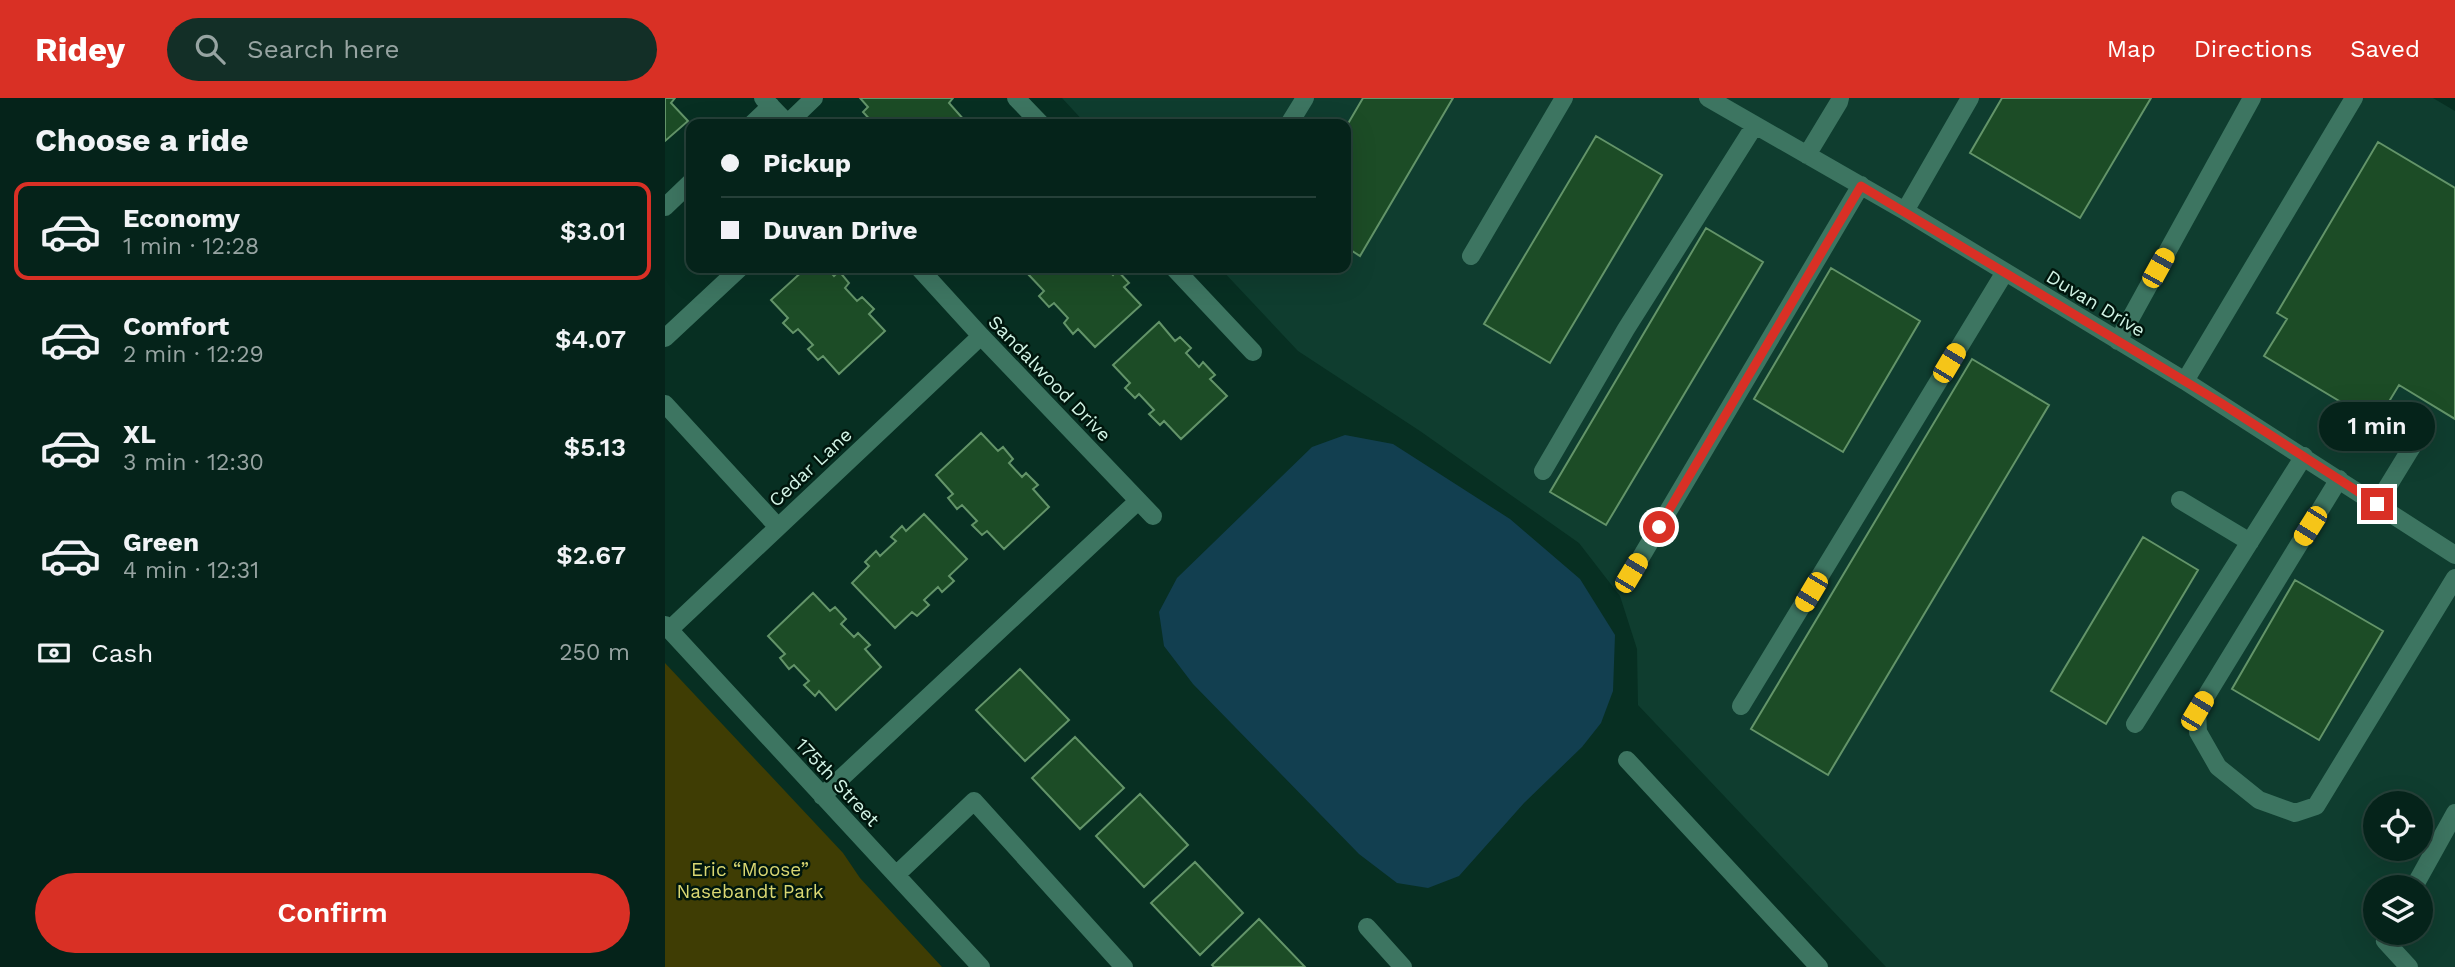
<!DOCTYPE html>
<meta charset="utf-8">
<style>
body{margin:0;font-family:"Work Sans",sans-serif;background:#132f27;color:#f1f3f6;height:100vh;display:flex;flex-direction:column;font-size:26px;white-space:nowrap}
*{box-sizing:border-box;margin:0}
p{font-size:23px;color:#97a4a2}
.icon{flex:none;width:38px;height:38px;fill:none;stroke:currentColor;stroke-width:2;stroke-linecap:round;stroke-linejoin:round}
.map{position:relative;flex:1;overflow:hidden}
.panel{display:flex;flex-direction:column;background:#05231a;width:665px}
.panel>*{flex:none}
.hud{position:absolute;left:21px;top:21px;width:665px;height:154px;border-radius:14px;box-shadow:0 7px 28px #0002,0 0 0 2px #264039;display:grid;align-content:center;height:154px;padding:0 35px;background:#05231a}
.buttons{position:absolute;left:1698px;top:693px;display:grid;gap:14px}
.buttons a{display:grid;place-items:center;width:70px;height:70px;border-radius:50%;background:#05231a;box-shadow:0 7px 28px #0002,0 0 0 2px #264039;font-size:35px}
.end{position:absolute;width:32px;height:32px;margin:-16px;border:9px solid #d93025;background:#fff;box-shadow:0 0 0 4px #fff}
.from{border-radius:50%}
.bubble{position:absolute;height:49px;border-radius:24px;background:#05231a;box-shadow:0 7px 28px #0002,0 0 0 2px #264039;font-size:23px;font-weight:600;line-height:49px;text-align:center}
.car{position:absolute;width:21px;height:42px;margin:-21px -10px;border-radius:9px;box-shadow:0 0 5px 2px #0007;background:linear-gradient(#f5c518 24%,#345 0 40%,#f5c518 0 76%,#345 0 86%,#f5c518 0)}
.hud b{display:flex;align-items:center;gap:24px;height:66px;font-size:26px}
.hud b+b{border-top:2px solid #264039}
.hud i{width:18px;height:18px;background:#f1f3f6}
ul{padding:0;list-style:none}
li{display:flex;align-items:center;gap:21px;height:98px;margin:0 14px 10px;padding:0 21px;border:4px solid transparent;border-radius:14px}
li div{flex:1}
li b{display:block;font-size:26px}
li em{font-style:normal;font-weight:600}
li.on{border-color:#d93025}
li>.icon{width:63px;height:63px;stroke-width:1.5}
h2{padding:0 35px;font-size:32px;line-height:84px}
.pay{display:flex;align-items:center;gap:18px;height:77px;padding:0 35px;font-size:26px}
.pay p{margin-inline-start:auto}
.button{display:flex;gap:14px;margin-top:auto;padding:14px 35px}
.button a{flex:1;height:80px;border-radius:42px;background:#d93025;color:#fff;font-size:28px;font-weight:600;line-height:80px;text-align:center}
header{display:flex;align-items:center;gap:42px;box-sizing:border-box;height:98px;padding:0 35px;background:#d93025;color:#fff}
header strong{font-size:33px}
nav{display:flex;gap:38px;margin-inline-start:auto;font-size:24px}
.search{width:490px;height:63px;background:#132f27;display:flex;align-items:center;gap:18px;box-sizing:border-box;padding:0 24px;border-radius:38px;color:#97a4a2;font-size:26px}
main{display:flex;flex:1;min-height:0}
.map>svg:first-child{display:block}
.built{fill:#0f3d2f;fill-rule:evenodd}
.green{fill:#3f3d04}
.water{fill:#123f50}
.building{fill:#1c4c26;stroke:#639469;stroke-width:2}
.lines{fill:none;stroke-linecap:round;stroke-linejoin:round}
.minor{stroke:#3d7561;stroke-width:18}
.route{stroke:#d93025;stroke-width:9}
.labels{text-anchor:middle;stroke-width:5;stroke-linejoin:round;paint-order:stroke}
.street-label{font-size:19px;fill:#d2f4e6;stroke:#00160d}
.park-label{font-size:19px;fill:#d9d772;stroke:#00160d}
</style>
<header>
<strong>Ridey</strong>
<div class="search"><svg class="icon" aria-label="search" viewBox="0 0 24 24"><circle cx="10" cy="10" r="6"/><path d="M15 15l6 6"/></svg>Search here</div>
<nav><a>Map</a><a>Directions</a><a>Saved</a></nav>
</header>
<main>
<section class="panel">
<h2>Choose a ride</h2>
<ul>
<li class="on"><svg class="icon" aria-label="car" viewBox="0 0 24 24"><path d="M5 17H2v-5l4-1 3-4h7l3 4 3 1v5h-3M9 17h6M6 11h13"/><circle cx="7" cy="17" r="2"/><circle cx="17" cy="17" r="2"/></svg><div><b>Economy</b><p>1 min · 12:28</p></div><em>$3.01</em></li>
<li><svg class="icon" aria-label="car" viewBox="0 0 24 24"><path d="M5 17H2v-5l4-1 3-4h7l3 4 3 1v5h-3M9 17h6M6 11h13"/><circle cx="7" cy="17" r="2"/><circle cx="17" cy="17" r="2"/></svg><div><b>Comfort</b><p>2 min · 12:29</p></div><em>$4.07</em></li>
<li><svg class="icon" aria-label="car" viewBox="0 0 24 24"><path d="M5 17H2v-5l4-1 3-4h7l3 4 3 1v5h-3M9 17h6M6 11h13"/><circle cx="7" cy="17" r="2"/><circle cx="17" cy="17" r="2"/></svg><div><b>XL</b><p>3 min · 12:30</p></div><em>$5.13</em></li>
<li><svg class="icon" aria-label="car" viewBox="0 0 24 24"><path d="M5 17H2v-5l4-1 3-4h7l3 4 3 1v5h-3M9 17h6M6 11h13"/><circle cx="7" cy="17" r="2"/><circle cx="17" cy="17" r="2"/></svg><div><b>Green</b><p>4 min · 12:31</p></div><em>$2.67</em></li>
</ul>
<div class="pay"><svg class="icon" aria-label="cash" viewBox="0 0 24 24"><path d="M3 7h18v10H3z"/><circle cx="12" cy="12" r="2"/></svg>Cash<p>250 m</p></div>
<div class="button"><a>Confirm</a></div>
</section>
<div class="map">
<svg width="1790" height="869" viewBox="0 0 1790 869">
<rect width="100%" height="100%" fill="#072f22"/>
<path class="built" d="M397,0H1768L1790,13V869H1221L973,607L972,551L955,498L914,445L755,333L633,253L555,170H681V26H421ZM1710,705H1755V751H1710ZM1710,789H1755V835H1710Z"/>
<path class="green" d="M0,565L178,755L195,780L277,869H0Z"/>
<path class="water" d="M680,337L728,346L845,421L915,481L950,537L948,593L936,625L917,649L859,705L794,778L763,790L732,785L694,756L528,586L499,548L494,514L512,480L647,349Z"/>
<path class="building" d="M0,0H10L6,5L23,23L0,43Z
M195,0H288L284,5L300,23L297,26H218L213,21L208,25L198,14L203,9Z
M698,0H788L695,158L681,149V29Z
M1337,0H1486L1415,120L1305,55Z
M931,38L997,77L885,265L819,226Z
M1713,44L1790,90V321L1734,287L1711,325L1599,258L1622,221L1612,215Z
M1041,130L1098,164L941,427L885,394Z
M141,170H162L169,178L174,173L184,185L180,190L192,203L197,199L209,211L204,216L220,233L174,276L158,258L153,262L143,251L148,247L133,231L128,235L118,225L123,220L106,202Z
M368,170H441L448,177L452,172L464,185L459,189L476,207L430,249L413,231L408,236L399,225L403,220L389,205L384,209L374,198L379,193L362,175Z
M1166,170L1255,223L1178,354L1089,301Z
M494,224L510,243L515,239L526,250L521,255L534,269L538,264L550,277L545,281L562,298L516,341L499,323L495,327L484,316L489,312L474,296L470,300L460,290L465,285L448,267Z
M1307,261L1384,307L1163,677L1086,631Z
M316,335L333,353L338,349L348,361L344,365L357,379L361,375L373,387L368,391L384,409L339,451L322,433L317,437L307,427L312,423L297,407L292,411L283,400L288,396L271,377Z
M259,416L302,461L284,478L289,483L277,494L273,489L259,502L264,507L252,518L247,514L230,530L187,485L204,468L200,464L211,453L215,458L231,443L226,439L237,428L241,433Z
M1478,439L1533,472L1441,626L1386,593Z
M1630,482L1718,533L1654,642L1567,591Z
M148,495L165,513L170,509L181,521L176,526L189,539L193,535L205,547L200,551L216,569L171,612L154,593L150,598L139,587L144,583L129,567L124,571L115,560L120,556L103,538Z
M355,571L404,622L360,663L311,612Z
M410,639L459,690L415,731L367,680Z
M475,696L523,747L479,789L431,738Z
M530,764L578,815L535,857L486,805Z
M594,821L640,869H549L547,867Z"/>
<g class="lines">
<path class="minor" d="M98,0L123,26
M351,0L376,26
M1043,0L1240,113L1520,283L1790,457
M87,26L106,8
M122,26L149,0
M624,26L640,0
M1142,57L1174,4L1175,0
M0,109L26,84
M1240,113L1305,0
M806,158L899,0
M254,170L316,238L488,418
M509,170L588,254
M0,240L75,170
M1453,243L1587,0
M1520,283L1689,0
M0,306L113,429
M878,373L961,231L1090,27
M1674,381L1532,613L1533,634L1553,669L1594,702L1630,715L1651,708L1790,480
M1515,402L1585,444
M1712,406L1753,339
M966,476L1196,87
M0,527L316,869
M4,532L316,238
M1076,608L1340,174
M1470,626L1639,358
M962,662L1154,869
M157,698L473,403
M231,777L309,703L459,869
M1749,789L1790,715
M702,829L738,869
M1725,835L1720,843L1744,869"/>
</g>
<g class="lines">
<path class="route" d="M994,429L1196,88L1556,305L1712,406"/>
</g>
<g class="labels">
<g class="street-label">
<text transform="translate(1431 205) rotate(31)" y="7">Duvan Drive</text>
<text transform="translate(385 280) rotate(46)" y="7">Sandalwood Drive</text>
<text transform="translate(145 369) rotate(-43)" y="7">Cedar Lane</text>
<text transform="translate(173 684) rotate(47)" y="7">175th Street</text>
</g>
<g class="park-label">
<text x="85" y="778">Eric “Moose”<tspan x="85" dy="22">Nasebandt Park</tspan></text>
</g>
</g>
</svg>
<div class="buttons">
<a><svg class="icon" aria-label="locate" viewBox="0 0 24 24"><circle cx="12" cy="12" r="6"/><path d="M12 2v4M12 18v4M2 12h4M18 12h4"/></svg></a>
<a><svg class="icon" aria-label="layers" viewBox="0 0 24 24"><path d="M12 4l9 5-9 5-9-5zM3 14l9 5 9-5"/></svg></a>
</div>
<i class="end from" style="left:994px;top:429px"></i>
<i class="end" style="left:1712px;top:406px"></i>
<div class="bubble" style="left:1654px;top:304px;width:116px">1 min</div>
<i class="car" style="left:1493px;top:170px;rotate:29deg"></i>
<i class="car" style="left:1284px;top:265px;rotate:31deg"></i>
<i class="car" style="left:1645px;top:428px;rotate:212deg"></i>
<i class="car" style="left:966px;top:475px;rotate:31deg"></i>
<i class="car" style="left:1146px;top:494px;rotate:211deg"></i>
<i class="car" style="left:1532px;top:613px;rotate:31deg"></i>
<div class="hud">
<b><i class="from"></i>Pickup</b>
<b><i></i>Duvan Drive</b>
</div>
</div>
</main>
